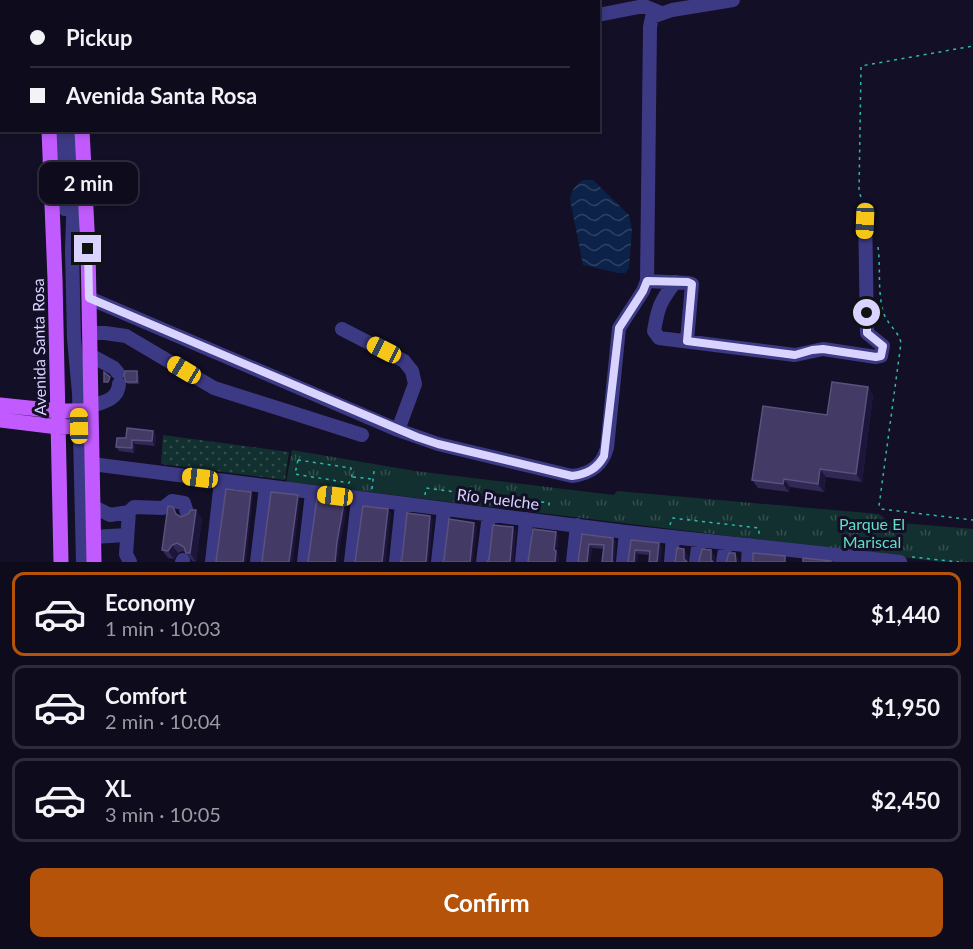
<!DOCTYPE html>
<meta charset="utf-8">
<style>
body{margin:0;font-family:Lato,sans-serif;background:#1c1929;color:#f1f3f6;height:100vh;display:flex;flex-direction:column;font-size:22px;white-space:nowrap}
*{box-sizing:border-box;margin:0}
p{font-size:20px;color:#9b9ba3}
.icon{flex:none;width:33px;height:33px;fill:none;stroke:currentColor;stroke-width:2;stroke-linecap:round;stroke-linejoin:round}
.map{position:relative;height:562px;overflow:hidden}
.panel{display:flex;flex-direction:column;background:#0e0b1c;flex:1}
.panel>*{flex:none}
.top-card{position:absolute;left:0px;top:0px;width:600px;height:132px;box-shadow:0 3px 9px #0003,0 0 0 2px #2e2b3b;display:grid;align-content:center;height:132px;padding:0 30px;background:#0e0b1c}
.end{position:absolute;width:27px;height:27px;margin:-14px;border:8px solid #d9d4ff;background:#111;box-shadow:0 0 0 3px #111}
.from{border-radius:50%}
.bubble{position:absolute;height:42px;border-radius:12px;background:#0e0b1c;box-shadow:0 3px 9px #0003,0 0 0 2px #2e2b3b;font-size:20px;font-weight:700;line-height:42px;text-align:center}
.car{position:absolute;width:18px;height:36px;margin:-18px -9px;border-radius:8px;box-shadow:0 0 4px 2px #0007;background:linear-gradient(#f5c518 24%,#345 0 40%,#f5c518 0 76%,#345 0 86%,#f5c518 0)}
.top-card b{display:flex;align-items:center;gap:21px;height:57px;font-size:22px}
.top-card b+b{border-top:2px solid #2e2b3b}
.top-card i{width:15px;height:15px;background:#f1f3f6}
ul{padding:10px 0 0;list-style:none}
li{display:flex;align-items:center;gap:18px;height:84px;margin:0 12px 9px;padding:0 18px;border:3px solid #2e2b3b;border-radius:12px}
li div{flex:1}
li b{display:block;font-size:22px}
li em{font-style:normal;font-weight:700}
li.active{border-color:#b45309}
li>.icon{width:54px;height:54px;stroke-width:1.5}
.primary-button{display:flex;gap:12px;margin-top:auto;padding:12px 30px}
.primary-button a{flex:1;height:69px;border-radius:12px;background:#b45309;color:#fff;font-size:24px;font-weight:700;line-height:69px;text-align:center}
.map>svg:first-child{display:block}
.grass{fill:url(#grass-dots)}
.park{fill:url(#park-tufts)}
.garden{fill:#12302f}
.water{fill:url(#water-waves)}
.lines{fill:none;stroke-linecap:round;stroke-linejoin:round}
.path{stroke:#2fb8b0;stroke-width:1.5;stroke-dasharray:3 4.5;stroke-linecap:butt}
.minor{stroke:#3d3a85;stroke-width:14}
.major{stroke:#c25bff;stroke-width:15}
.wall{fill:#312854}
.shaded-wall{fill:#1d163a}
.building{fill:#433a66;stroke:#5a527e;stroke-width:1.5}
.route{stroke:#d9d4ff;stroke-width:8}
.labels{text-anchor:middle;stroke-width:6;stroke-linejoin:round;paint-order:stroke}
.street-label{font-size:16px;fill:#d9d4ff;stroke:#130f26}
.park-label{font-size:16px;fill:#5fe0c0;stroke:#130f26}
</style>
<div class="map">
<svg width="973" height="562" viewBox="0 0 973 562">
<defs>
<pattern id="grass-dots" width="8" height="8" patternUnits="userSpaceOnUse" patternTransform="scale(1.5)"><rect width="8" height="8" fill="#12302f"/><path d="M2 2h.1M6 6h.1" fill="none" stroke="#344d4e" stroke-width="1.8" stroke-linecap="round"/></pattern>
<pattern id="park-tufts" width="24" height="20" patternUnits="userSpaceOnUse" patternTransform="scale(1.5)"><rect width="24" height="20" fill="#12302f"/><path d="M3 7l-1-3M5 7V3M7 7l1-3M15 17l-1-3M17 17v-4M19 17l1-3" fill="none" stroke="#344d4e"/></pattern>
<pattern id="water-waves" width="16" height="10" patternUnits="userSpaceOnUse" patternTransform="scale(1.5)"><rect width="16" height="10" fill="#0c2248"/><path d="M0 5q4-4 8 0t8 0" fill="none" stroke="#2f4163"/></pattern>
</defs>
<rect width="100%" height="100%" fill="#130f26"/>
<path class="grass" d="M163,435L289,452L285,480L161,464Z"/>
<path class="park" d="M292,450L415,471L614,495L617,491L879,514L889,522L973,529V562H942L286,482Z"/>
<path class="garden" d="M383,475L416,479L415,495L381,491Z"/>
<path class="water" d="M583,180H593L629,215L632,230L629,268L625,273H618L583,265L570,199C572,190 575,185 583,180Z"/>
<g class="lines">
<path class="path" d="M861,197L859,192L861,66L973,46
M878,247C881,269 877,293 884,314C888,325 899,332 901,343L879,506L881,509L973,520
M298,460L351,468L352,477L349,483L295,474Z
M353,477L372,479
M372,489L374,471
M425,495L426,488L471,494
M510,505L511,498L549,503V510
M670,525L672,518L759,528V534
M912,557L959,562"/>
<path class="minor" d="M64,0V2
M598,15L644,6L661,13
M62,130L65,209
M71,130L74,191L72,249L74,338L79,393L83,562
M647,281L688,283L692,284L687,341
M675,282C660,302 658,307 654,331L659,338L795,355L823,349L876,357L881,356L883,346L867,333L865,209
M89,298L398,430L438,444L572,476C590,474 602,466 607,448L619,328L643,291L647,281L650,27L652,17L672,10L733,0
M342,329L404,361L412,371L415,384L398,430
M90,333H105L126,336L214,388L362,435
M90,355L114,368L118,373
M91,406C103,402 118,400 119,384
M92,464L626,532L900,562
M92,506L110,515L129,512
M93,537L127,535
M130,562L126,554L129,512L134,507L163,508L172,501L184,503L188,516
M182,562L183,560
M212,562L221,481
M257,562L266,487
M304,562L312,493
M351,562L358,499
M396,562L402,504
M438,562L444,509
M483,562L489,515
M522,562L526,519
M573,562L577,525
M623,562L626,532
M671,562L673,537
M696,562L699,540
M723,562L726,543
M748,562L749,545"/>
<path class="major" d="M43,0V2
M76,0V2
M49,130L55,279L61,562
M82,130L88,249L94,562
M0,405L58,411H91
M0,420L58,427L91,426"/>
</g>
<path class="wall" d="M137,371L138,373L139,384H128L126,382Z
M868,387L873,395L862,482L826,477L824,492L790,487L789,492L758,488L752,480L827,415Z
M156,435L155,446L135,444L134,453L119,451L116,447L126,438Z
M178,515L181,517L202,518L196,562L192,561L186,553L183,551L178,553L174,559L168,558L162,550Z
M582,534L613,538L616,542L603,549L592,548L590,562H578Z
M631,540L662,547L650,555L638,554L637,562H628Z"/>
<path class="shaded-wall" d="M868,387L873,395L862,482L856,474Z
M153,431L156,435L155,446L152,441Z
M132,440L135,444L134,453L132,448Z
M820,469L826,477L824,492L818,484Z
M784,479L790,487L789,492L783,484Z
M251,492L253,496L246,562H243Z
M298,495L300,500L293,562H289Z
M344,503L347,508L340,546L338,562H335L337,542Z
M388,509L391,513L386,562H382Z
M196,510L202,518L196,562L190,553Z
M430,516L433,520L429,562H426Z
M474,523L477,527L473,562H470Z
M513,527L516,531L514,562H510Z
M556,532L559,536L557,551L559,555V562H555L554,550Z
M613,538L616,542L615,562L612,561Z
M659,543L662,547L661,562H657Z
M589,544L592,548L590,562H587Z
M172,545L178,553L174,559L168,551Z
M684,549L688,555V562H686L684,559Z
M635,550L638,554L637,562H634Z
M711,550L715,556V562H712L711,560Z
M735,553L739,559L740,562H736Z"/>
<path class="building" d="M125,371H137V382H126L124,376Z
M104,372L110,377L108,382H104Z
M832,382L868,387L856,474L820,469L818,484L784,479L783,484L752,480L763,406L827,415Z
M127,428L153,431L152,441L132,440V448L116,447L117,438H126Z
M226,489L251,492L243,562H216Z
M271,492L298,495L289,562H262Z
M317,499L344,503L337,542L335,562H308Z
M168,506L173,507L176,514L181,517L188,514L191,510H196L190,553H186L184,547L177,543L172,545L168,551L162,550Z
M363,506L388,509L382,562H355Z
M407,513L430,516L426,562H400L402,559Z
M449,519L474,523L470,562H443L444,559Z
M493,525L513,527L510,562H487L489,559Z
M533,529L556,532L554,550L556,551L555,562H528Z
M582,534L613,538L612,561L613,562H602L604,545L589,544L587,562H578Z
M631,540L659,543L657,562H649L650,551L635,550L634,562H628Z
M677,548L684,549V559L687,562H675Z
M702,549L711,550V560L713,562H698L699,561Z
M729,553H735L736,562H726Z
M753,553L785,556V562H753Z
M803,558L831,561V562H803Z"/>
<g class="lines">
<path class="route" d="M88,249L89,298L417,437L438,444L572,476C587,474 597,469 604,456L619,328L643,291L647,281L688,282L692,284L687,341L795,355L812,350L823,349L876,357L881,356L883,346L867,333V313"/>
</g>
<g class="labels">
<g class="street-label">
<text transform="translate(39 347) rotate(-91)" y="6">Avenida Santa Rosa</text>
<text transform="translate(498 499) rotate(7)" y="6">Río Puelche</text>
</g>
<g class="park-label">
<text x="872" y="530">Parque El<tspan x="872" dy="18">Mariscal</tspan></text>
</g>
</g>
</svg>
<i class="end from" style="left:867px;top:313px"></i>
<i class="end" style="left:88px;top:249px"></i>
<div class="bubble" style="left:39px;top:162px;width:99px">2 min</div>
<i class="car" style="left:865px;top:221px;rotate:182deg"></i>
<i class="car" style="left:384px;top:350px;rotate:297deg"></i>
<i class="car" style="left:184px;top:370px;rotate:301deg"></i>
<i class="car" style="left:79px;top:426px;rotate:359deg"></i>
<i class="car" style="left:200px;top:478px;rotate:277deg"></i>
<i class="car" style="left:335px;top:496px;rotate:277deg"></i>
<div class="top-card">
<b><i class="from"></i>Pickup</b>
<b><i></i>Avenida Santa Rosa</b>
</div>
</div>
<section class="panel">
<ul>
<li class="active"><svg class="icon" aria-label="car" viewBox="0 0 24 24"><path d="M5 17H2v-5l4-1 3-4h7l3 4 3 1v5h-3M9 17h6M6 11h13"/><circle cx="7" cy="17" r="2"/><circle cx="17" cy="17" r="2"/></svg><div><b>Economy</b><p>1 min · 10:03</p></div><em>$1,440</em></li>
<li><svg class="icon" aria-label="car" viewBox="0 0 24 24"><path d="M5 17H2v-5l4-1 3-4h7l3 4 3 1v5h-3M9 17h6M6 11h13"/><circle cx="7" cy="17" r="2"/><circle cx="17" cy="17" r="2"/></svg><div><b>Comfort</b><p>2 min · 10:04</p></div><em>$1,950</em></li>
<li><svg class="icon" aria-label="car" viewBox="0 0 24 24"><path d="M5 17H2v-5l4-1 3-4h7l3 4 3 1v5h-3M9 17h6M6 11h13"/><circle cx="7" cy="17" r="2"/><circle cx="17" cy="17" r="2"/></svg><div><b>XL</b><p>3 min · 10:05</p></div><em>$2,450</em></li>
</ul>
<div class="primary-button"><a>Confirm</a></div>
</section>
